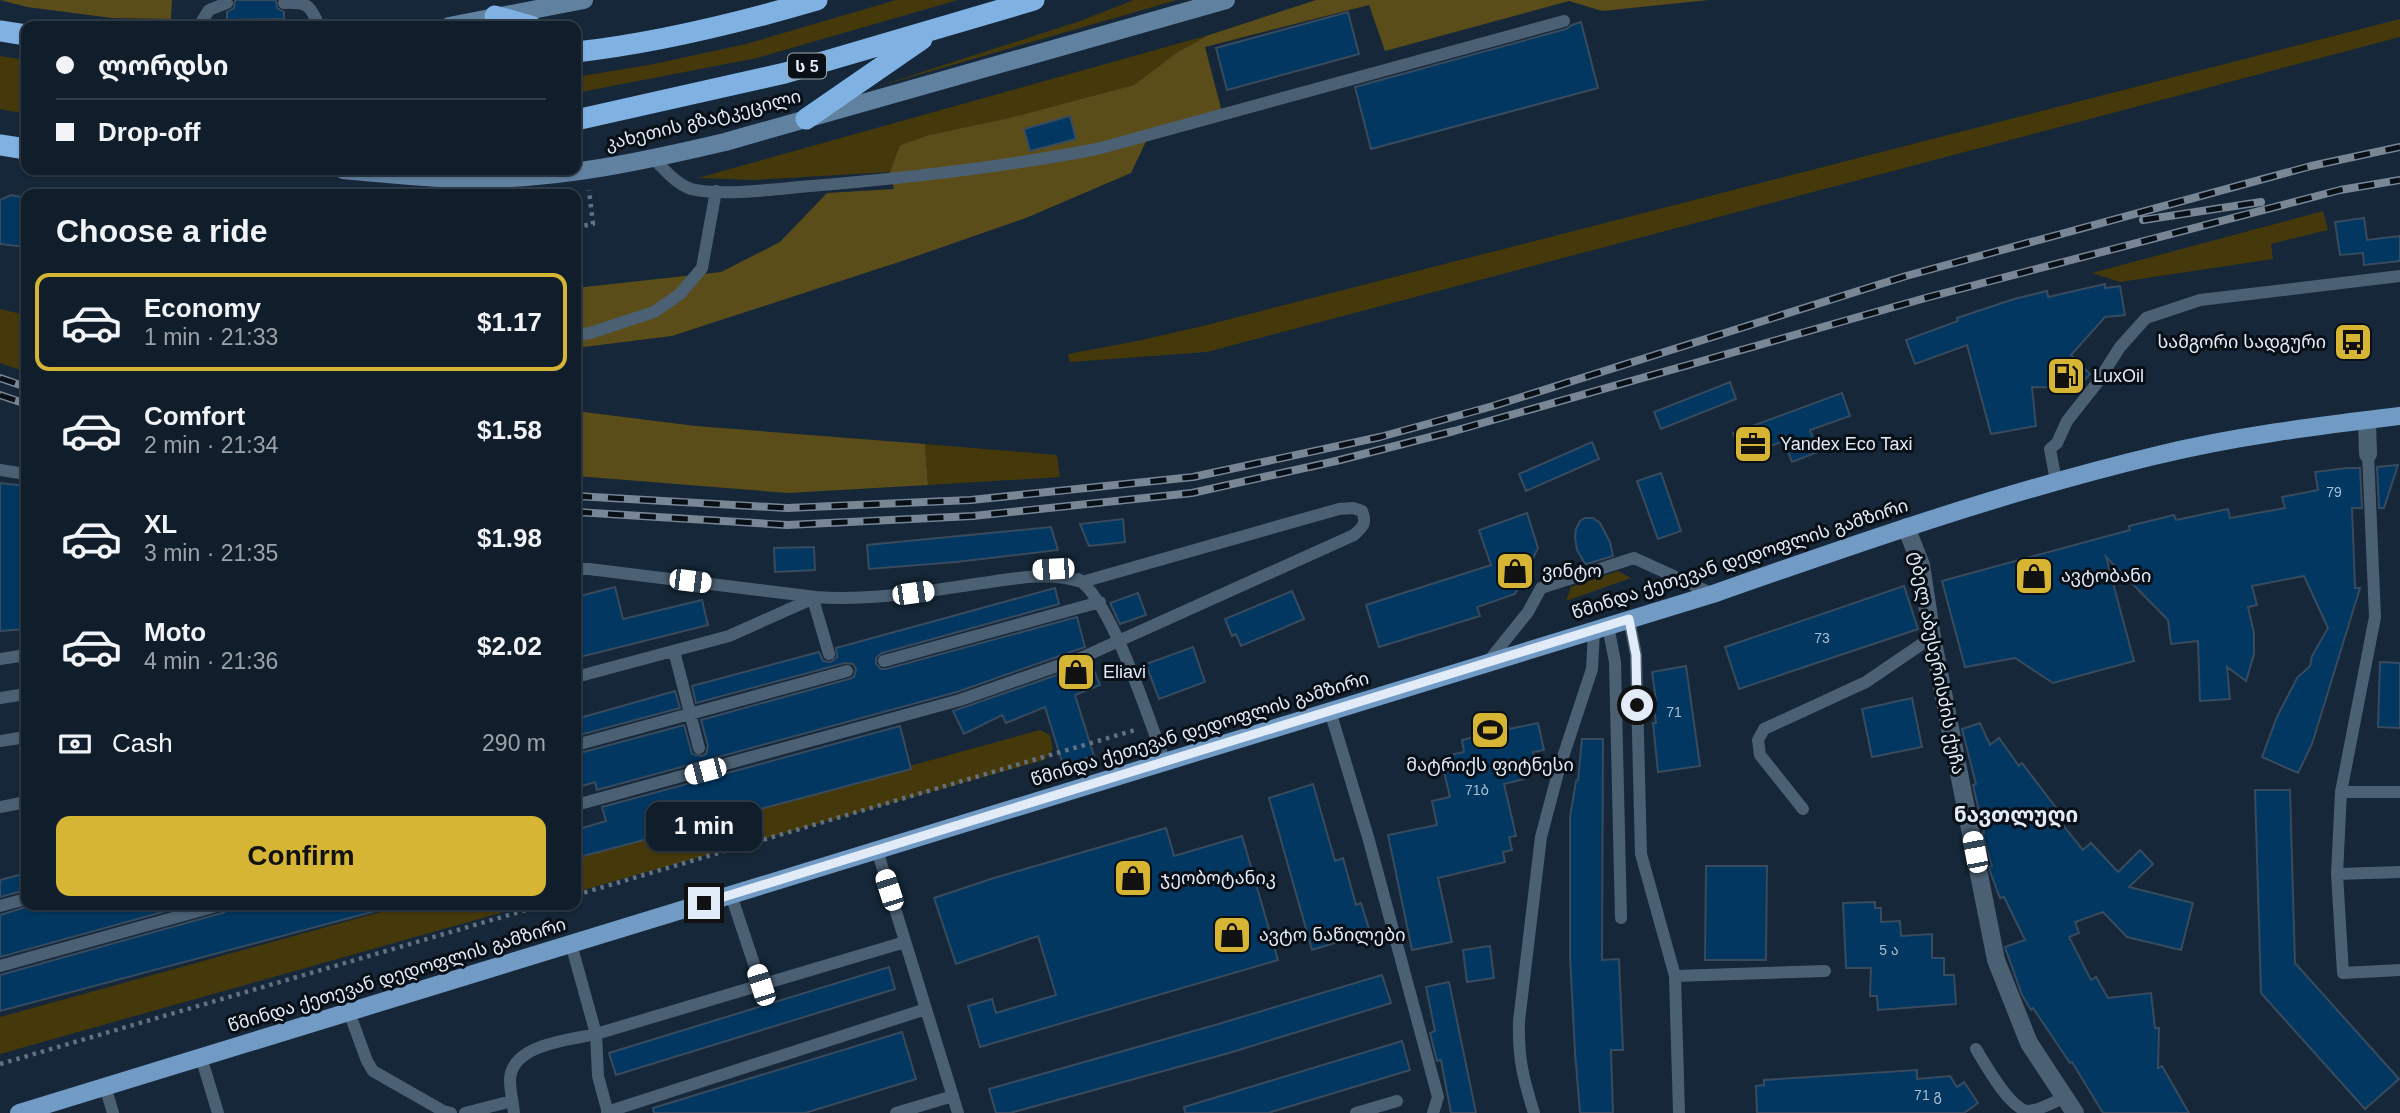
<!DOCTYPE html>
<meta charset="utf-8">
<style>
body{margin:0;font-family:Arial,"Noto Sans Georgian",sans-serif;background:#1e2a36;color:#f1f3f6;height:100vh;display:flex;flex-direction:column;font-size:26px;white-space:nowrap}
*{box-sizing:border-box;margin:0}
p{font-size:23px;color:#9ca2a8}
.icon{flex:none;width:38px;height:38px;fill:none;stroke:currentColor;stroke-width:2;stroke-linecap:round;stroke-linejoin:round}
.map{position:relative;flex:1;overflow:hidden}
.details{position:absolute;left:21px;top:189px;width:560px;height:721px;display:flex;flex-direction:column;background:#101d2a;border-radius:14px;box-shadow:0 2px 5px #0004,0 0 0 2px #303b47}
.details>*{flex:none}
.guide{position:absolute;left:21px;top:21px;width:560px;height:154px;border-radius:14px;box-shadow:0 2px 5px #0004,0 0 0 2px #303b47;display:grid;align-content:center;height:154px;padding:0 35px;background:#101d2a}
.end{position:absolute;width:32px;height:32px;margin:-16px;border:9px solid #e1ecf8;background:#111;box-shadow:0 0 0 4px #111}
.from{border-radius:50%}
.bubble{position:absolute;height:49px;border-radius:14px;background:#101d2a;box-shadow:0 2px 5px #0004,0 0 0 2px #303b47;font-size:23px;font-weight:600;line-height:49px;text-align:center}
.car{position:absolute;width:21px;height:42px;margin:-21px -10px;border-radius:9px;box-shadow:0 0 5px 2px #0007;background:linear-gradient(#fff 24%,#345 0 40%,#fff 0 76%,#345 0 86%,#fff 0)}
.guide b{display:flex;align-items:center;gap:24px;height:66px;font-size:26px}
.guide b+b{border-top:2px solid #303b47}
.guide i{width:18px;height:18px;background:#f1f3f6}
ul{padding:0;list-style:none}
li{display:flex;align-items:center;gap:21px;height:98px;margin:0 14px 10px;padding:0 21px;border:4px solid transparent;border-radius:14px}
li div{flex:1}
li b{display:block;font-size:26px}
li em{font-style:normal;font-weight:600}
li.selected{border-color:#d6b534}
li>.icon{width:63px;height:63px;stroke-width:1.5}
h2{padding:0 35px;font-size:32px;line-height:84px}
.pay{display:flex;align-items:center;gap:18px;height:77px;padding:0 35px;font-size:26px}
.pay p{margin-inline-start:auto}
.button{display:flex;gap:14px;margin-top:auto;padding:14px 35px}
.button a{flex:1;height:80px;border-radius:14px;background:#d6b534;color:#111;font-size:28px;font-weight:600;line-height:80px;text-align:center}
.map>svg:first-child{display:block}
.green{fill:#45390c}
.forest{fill:#5b4d19}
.building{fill:#013761;stroke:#384b5e;stroke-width:2}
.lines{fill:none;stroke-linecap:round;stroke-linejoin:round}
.path{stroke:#627180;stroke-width:4.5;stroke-dasharray:3.5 5;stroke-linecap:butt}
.lane{stroke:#4c6074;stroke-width:12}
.street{stroke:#4c6074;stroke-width:18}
.secondary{stroke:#6181a1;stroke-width:18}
.primary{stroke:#719ac4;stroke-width:18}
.highway{stroke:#7fb1e3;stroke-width:21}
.rail-casing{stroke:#788695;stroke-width:8}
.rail{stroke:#080f17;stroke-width:5;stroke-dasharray:16;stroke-linecap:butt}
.route{stroke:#e1ecf8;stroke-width:9}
.labels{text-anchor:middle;stroke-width:6;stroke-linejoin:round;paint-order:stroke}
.number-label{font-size:14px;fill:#a9bfd2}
.shield{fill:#080f17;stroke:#a0aab4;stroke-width:2}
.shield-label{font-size:16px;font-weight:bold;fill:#e1ecf8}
.street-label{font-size:18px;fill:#e1ecf8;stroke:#080f17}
.poi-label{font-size:18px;fill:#e1ecf8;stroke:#080f17;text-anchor:start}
.quarter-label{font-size:21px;font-weight:bold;fill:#e1ecf8;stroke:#080f17}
</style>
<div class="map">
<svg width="2400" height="1113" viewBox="0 0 2400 1113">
<rect width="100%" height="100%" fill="#152738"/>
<path class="green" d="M896,0H958L757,58L576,93V77L654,64L746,44Z
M1134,0H1177L873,88L1080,21Z
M2400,19V37L1207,352L1070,362L1068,354L1137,341L1207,325Z
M1209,35L1176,53L1134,85L1009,118L929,135L900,145L890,172L755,180L698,178Z
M0,56L26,60V114L0,109Z
M2323,211L2328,230L2271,244L2273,259L2120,282L2092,273Z
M0,309L26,315V372L0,363Z
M925,444L1057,455L1060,477L928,485Z
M1618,571L1631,578L1566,601L1571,587Z
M1040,730L1050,735L1053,749L1044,760L576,892V858Z
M406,905H529L0,1054V1017Z"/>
<path class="forest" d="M0,0H172L171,19L112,18L27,7Z
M1316,0H1709L1602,11L1569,1L1385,51L1369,5L1205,47L1222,112L1151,131L1131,173L1026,218L911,258L672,336L576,348V288L721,272L780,242L827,193L894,189L890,172L900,145L929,135L1009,118L1134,85L1176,53L1209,35Z
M576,411L696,426L925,444L928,485L788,493L576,476Z"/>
<path class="building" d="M235,0H276L277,8L284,12V19L227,20V12L234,8Z
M1348,12L1359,54L1227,90L1216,48Z
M1581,22L1598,88L1371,149L1355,87L1566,29L1572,25Z
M1070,116L1076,139L1030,151L1024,129Z
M11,195L26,198V247L0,244V200Z
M2364,218L2367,240L2400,236V261L2364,265L2363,253L2340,255L2335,222Z
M2105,284V288L2120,286L2125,315L2105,317L2071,355L2090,374L2082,383L2066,388L2032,387L2036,426L1991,434L1967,345L1915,364L1906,340L1958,321L1957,318L2014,299L2047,291L2048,297Z
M1730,382L1736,399L1661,429L1654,412Z
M1842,393L1850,416L1810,430L1818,452L1792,462L1784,441L1741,457L1733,433Z
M1592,442L1599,459L1526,491L1519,474Z
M2398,465L2384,508H2379L2377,467Z
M2347,468H2360L2362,508H2352L2355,588H2360L2312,744L2298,773L2262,757L2277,717L2297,678L2310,666L2312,656L2328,628L2304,576L2252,586L2257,605L2248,607L2254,633V654L2246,681L2227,667L2230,699L2200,701L2198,641L2171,644L2168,620L2106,557L2134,661L2053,683L2015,658L1965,667L1942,581L2130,530L2129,526L2174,515L2176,520L2228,509L2230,518L2285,508L2282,497L2318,490L2315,472Z
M1661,473L1681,531L1658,539L1637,481Z
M0,483L26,486V629L0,631Z
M1527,513L1538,548L1515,594L1477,607L1480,616L1379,647L1366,605L1491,565L1479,530Z
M1585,518H1593L1600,523L1610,542L1613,556L1586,564L1584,562L1577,550L1575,538L1576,529L1580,521Z
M1123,519L1125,542L1089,546L1080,524Z
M1051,527L1058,550L956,562L869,569L867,545Z
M814,547L815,570L775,572L774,548Z
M1904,586L1918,629L1739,689L1725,647Z
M615,587L623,619L702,600L708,625L576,658V597Z
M1055,588L1059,604L882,653L876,658V664L881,669H886L1077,617L1085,647L957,692L597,790L595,782L576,788V754L684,725L692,754L702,756L706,754L708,746L701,720L849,679L854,677L856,669L853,664L845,663L696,703L692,686L819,652L823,661L831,662L837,657L836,648Z
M1292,591L1304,619L1241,646L1236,634L1232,636L1225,619Z
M1138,593L1146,615L1120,624L1110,603Z
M1193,647L1205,682L1159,699L1146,664Z
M2380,662L2400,663V728L2378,727Z
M1091,663L1100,685L1075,695L1094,756L1063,765L1045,707L1006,723L1002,715L964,734L953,711Z
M1686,666L1700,766L1658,772L1653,723H1656L1653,700H1656L1652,672Z
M675,691L680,708L576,736V719Z
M1912,698L1922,747L1872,757L1862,709Z
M1508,723L1509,729L1538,723L1544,750L1533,752L1536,768L1522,772L1524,779L1504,784L1516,836L1509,837L1512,850L1503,852L1505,862L1438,878L1452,942L1412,950L1388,835L1437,825L1432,801L1450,797L1444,772L1450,770L1446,756L1464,752L1462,740L1486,734L1485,729Z
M1980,723L1990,745L1999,738L2019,766L2022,763L2063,817L2059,820L2083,850L2091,843L2118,872L2140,850L2153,864L2129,887L2193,903L2181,950L2127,937L2103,912L2075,922L2079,933L2069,937L2091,980L2096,977L2108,998L2151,993L2155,1028H2159L2158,1068L2162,1066L2189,1113H2103L2072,1062L2070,1063L2033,1008L2031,1010L2022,995L2005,947L2025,940L2004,897L2000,898L1991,874L1989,867L1992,866L1984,839L1982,833H1984L1973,785L1976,784L1962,729Z
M900,726L911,769L576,858V830L606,821L602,807Z
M1582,739H1603L1602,960L1619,959L1623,1050H1611L1613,1113H1580L1575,1052L1570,957V817L1576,781L1578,780Z
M1313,784L1335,861L1343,858L1356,905L1361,903L1370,932L1312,950L1269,798Z
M2255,790H2290L2295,963L2399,1079L2365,1109L2261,993Z
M1166,828L1174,856L1242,836L1278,960L980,1047L968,1006L992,999L996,1013L1056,995L1038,936L956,964L934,898L994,878Z
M1706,866H1767L1766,960H1705Z
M26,873V890L0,897V880Z
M1875,902V908H1881V922L1900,921L1901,936L1932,934V958H1944V975H1954L1956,1004L1878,1010L1877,996H1870L1871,968H1846L1843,903Z
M32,905H188L0,957V915Z
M229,905H375L376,911L0,1011V975L222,913L227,911Z
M1490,946L1494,978L1467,982L1463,950Z
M889,967L895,989L616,1075L609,1053Z
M1382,975L1391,1003L1229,1053L1010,1113H996L989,1089L1215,1025Z
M1449,982L1476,1113H1451L1441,1060L1437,1061L1430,1033L1435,1031L1426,987Z
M902,1032L916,1079L805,1113H654L653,1108Z
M1402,1041L1410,1070L1268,1113H1185L1184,1107Z
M1917,1070V1079L1950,1076L1957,1087L1964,1082L1978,1103L1964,1113H1757L1756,1086L1764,1085V1080Z"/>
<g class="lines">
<path class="path" d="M576,227L593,224L589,190
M576,895L1135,730
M0,1064L543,905"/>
<path class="lane" d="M284,3C308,2 310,5 319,26
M199,26L209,10L227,3
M654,159C665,170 676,184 691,189C718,196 770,190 799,187C899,179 998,168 1097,149L1564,21
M576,335L590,333L654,312L680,294L702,268L716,191
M2368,454L2375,617L2341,792L2337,874L2400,872
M0,470L26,474
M2056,481L2050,449L2057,443L2067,421L2097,383L2120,347L2146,318L2200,300L2400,276
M576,569H589L816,597C869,601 923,592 976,584C1012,579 1047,571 1082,582L1339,509L1353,508L1362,511C1367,523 1363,527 1354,535L1083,657L960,700L576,805
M1078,579C1112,601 1149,721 1165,762
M813,599L829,654
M1629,619L1636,655L1641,854L1675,976L1679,1113
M1608,626L1615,662L1621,918
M674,651L699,748
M0,659L26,655
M884,661L1100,602
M1487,663L1528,612L1541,588L1634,558L1713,594
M576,677L729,636L814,598
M0,698L26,694
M1330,711L1368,837L1438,1097L1433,1113
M0,741L26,737
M576,745L847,671
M2341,792H2400
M0,807L26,802
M1803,809L1760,755L1758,740L1764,729L1866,682L1932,637
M877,850L958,1113
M2337,874L2343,973L2400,970
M731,895L761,985
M0,906L26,899
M0,966L220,905
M1675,976L1825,971
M349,1012L367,1061L373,1071L443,1111L451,1113
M1976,1049C1985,1064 2011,1111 2029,1111C2040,1110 2054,1102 2065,1097
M201,1057L218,1113
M105,1086L113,1113
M607,1112L926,1009
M465,1113L512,1101
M514,1113C513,1102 510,1091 510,1080C511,1044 570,1040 596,1034L571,944
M608,1113L598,1076L596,1034L905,942
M896,1113L953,1096
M1356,1113L1397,1101
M1534,1113C1523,1078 1518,1058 1519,1021L1541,837L1559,769L1592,669L1594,630"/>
<path class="street" d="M2367,420L2368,454
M1906,527L1921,565L1932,637L1996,960L2029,1043L2075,1113"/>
<path class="secondary" d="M449,26L584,0
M343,170C388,174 432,179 477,179C561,179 644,161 725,142L1226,0"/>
<path class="primary" d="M19,1113L1713,594C1858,543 2004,492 2154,456C2235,436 2317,426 2400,416"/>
<path class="highway" d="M495,16L531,26
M0,31L26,35
M576,52C658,43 738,23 817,0
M806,119L922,39
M576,120L785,73L1034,0
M0,145L26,149"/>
<defs>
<path id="rail" d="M2143,220L2261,202
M0,378L26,387
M0,395L26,404
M576,496L787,508L971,500L1193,477L1380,437L1493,406L1906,276L2311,166L2400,147
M576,512L787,525L973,516L1192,493L1336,461L1454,431L1929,297L2340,190L2400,180"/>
</defs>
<use href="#rail" class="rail-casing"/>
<use href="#rail" class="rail"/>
</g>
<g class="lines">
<path class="route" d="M704,903L1629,619L1636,655L1637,705"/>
</g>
<defs>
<symbol id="bus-square" viewBox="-11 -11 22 22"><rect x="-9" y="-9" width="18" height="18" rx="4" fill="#d6b534" stroke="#080f17"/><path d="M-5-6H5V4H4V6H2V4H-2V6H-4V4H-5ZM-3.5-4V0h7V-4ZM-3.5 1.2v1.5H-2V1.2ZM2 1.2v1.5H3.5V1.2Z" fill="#111"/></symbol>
<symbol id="fuel-square" viewBox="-11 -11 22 22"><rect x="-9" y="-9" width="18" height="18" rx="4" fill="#d6b534" stroke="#080f17"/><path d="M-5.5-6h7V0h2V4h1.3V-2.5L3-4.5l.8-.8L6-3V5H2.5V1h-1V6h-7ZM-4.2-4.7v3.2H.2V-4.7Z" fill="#111"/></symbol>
<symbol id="office-square" viewBox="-11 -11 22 22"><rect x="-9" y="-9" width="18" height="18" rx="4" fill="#d6b534" stroke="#080f17"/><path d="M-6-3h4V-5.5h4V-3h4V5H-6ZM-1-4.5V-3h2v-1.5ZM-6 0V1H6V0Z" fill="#111"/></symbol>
<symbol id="shop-square" viewBox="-11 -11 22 22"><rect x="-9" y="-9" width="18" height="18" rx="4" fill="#d6b534" stroke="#080f17"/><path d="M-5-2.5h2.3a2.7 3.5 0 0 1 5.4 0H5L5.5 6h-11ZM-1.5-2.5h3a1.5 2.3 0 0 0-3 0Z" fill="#111"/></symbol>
<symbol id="stadium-square" viewBox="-11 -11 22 22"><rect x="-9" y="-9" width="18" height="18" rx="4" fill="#d6b534" stroke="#080f17"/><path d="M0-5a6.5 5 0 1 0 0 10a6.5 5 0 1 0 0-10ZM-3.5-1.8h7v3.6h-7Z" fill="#111"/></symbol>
</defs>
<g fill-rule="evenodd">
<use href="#bus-square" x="2331" y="320" width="44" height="44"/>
<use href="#fuel-square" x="2044" y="354" width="44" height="44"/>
<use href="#office-square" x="1731" y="422" width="44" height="44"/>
<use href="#shop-square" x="1493" y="549" width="44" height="44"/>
<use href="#shop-square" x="2012" y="554" width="44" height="44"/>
<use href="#shop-square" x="1054" y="650" width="44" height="44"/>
<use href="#stadium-square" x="1468" y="708" width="44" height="44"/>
<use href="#shop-square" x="1111" y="856" width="44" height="44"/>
<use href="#shop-square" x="1210" y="913" width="44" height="44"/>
</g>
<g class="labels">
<g class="number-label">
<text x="2334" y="497">79</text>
<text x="1822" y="643">73</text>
<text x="1674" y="717">71</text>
<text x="1477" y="795">71ბ</text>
<text x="1889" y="955">5 ა</text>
<text x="1928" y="1100">71 გ</text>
</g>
<rect class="shield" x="788" y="53.5" width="38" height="25" rx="5"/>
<g class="shield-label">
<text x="807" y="72">ს 5</text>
</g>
<g class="street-label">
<text transform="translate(703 120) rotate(-14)" y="6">კახეთის გზატკეცილი</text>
<text transform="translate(1740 559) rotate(-18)" y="6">წმინდა ქეთევან დედოფლის გამზირი</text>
<text transform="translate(1937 663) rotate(79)" y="6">ტბელ აბუსერისძის ქუჩა</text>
<text transform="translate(1200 729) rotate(-17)" y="6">წმინდა ქეთევან დედოფლის გამზირი</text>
<text transform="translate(397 975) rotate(-17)" y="6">წმინდა ქეთევან დედოფლის გამზირი</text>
</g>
<g class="poi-label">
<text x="2326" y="348" text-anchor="end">სამგორი სადგური</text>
<text x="2093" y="382">LuxOil</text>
<text x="1780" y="450">Yandex Eco Taxi</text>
<text x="1542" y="577">ვინტო</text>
<text x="2061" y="582">ავტობანი</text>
<text x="1103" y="678">Eliavi</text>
<text x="1490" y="771" text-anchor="middle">მატრიქს ფიტნესი</text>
<text x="1160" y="884">ჯეობოტანიკ</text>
<text x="1259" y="941">ავტო ნაწილები</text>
</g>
<g class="quarter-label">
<text x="2016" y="822">ნავთლუღი</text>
</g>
</g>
</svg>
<i class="end from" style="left:1637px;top:705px"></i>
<i class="end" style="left:704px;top:903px"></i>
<div class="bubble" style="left:646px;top:802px;width:116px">1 min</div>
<i class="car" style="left:1053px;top:569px;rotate:267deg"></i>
<i class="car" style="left:690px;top:581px;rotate:97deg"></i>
<i class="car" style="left:913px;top:593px;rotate:82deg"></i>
<i class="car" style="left:705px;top:771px;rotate:255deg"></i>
<i class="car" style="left:1975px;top:852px;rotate:349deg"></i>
<i class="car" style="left:889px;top:890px;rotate:342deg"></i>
<i class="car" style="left:761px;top:985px;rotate:342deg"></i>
<div class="guide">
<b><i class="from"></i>ლორდსი</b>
<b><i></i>Drop-off</b>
</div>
<section class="details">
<h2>Choose a ride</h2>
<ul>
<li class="selected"><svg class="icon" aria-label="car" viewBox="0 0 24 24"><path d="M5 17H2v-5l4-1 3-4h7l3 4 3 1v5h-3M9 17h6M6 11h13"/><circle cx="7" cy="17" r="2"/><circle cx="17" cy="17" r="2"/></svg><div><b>Economy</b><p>1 min · 21:33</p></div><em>$1.17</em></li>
<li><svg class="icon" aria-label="car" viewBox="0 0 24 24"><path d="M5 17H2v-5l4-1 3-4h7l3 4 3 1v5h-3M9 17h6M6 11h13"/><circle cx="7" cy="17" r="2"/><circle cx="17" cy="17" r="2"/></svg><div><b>Comfort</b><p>2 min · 21:34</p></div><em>$1.58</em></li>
<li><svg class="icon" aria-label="car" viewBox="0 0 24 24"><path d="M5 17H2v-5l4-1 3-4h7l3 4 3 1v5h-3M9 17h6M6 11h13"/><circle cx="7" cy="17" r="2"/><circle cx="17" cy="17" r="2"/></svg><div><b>XL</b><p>3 min · 21:35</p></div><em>$1.98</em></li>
<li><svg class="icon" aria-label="car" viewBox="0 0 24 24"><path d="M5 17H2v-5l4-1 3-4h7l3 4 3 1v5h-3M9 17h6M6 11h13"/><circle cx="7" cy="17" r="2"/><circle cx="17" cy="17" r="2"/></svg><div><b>Moto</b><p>4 min · 21:36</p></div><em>$2.02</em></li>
</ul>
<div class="pay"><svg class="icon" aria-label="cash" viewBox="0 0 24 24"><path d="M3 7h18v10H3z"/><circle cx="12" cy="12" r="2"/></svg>Cash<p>290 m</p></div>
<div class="button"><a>Confirm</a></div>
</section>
</div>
